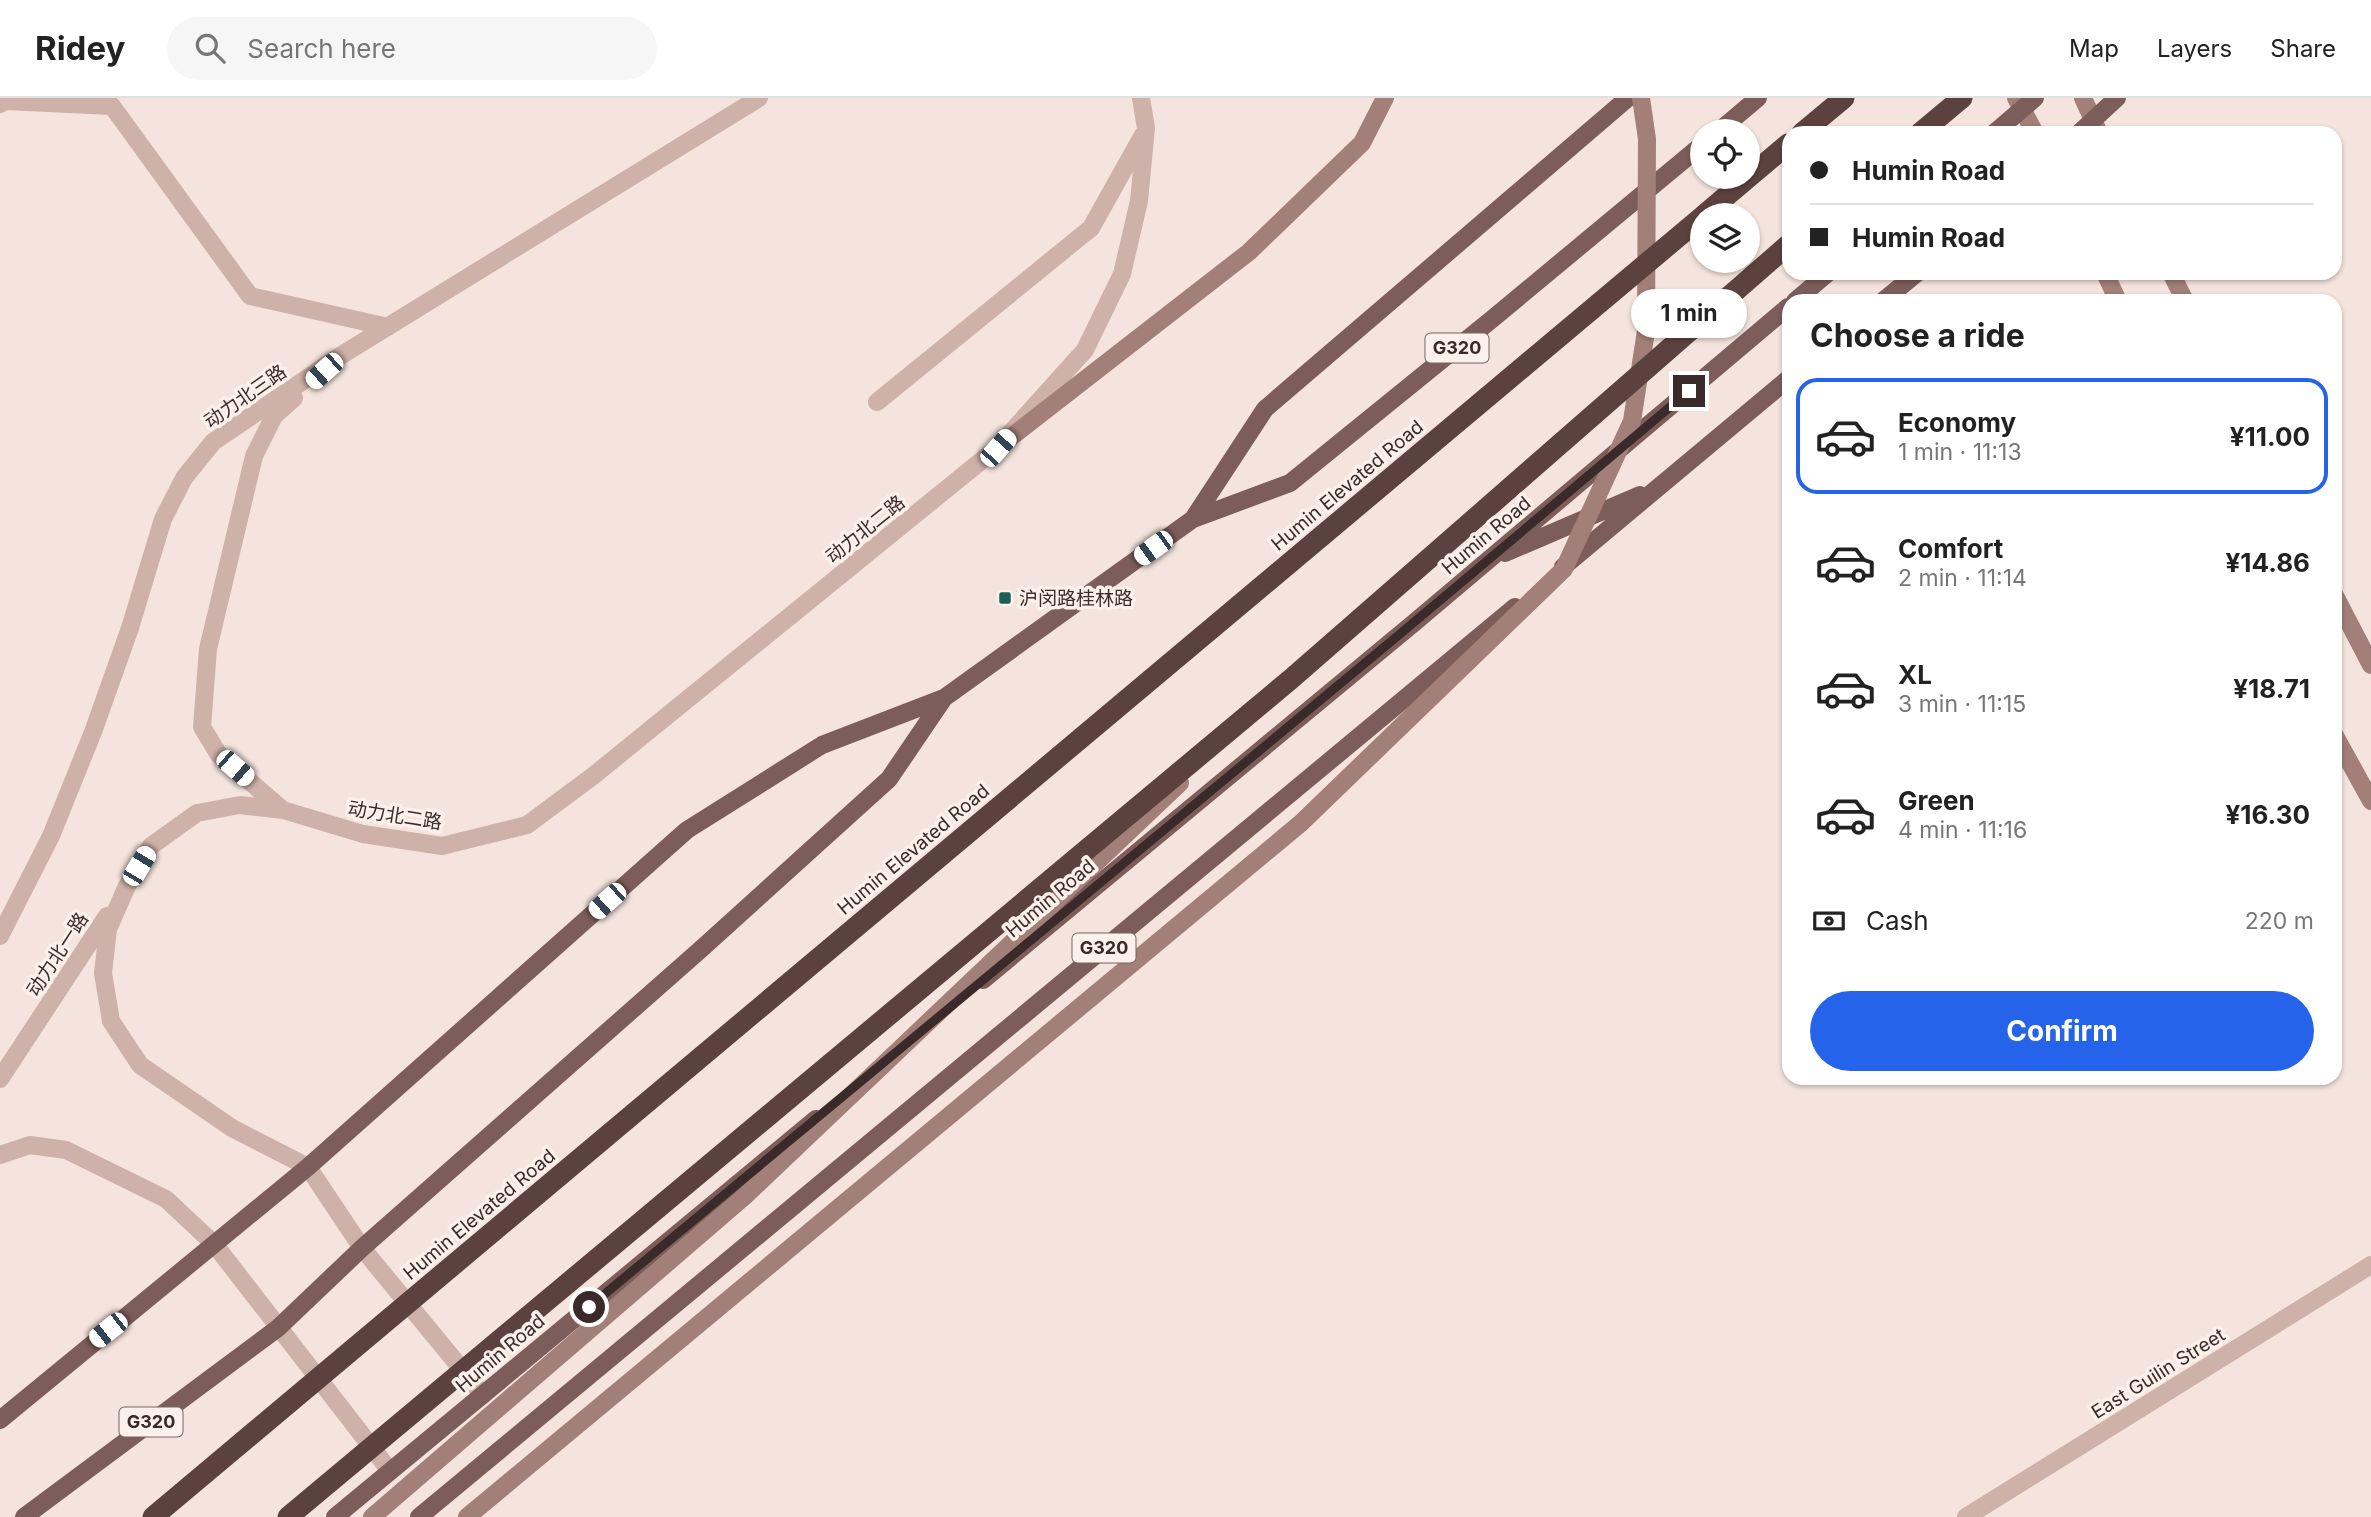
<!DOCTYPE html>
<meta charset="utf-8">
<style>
body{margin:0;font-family:Inter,"Noto Sans SC",sans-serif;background:#f6f6f6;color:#222;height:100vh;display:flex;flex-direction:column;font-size:26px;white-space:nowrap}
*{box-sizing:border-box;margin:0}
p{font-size:23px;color:#767676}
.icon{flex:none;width:38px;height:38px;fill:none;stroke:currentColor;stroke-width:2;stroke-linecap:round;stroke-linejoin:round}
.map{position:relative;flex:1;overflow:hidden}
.side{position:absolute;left:1782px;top:196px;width:560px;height:791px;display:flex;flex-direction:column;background:#fff;border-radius:21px;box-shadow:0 2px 5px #0004}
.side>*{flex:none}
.banner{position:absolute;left:1782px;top:28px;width:560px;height:154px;border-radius:21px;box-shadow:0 2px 5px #0004;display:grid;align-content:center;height:154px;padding:0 28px;background:#fff}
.tools{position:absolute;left:1690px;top:21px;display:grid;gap:14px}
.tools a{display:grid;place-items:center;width:70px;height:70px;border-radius:50%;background:#fff;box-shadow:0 2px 5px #0004;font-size:35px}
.end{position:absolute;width:32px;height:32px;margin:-16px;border:9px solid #3a2a29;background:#fff;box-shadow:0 0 0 4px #fff}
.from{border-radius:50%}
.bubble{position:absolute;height:49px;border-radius:24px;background:#fff;box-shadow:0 2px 5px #0004;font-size:23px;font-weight:700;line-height:49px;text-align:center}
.car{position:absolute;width:21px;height:42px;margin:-21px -10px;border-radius:9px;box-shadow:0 0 5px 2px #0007;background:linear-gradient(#fff 24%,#345 0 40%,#fff 0 76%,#345 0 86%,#fff 0)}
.banner b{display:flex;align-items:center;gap:24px;height:66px;font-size:26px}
.banner b+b{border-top:2px solid #e0e0e0}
.banner i{width:18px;height:18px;background:#222}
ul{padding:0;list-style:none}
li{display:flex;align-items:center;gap:21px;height:116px;margin:0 14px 10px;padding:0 14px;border:4px solid transparent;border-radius:21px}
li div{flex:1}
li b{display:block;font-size:26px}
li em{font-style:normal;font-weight:700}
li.active{border-color:#2563eb}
li>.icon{width:63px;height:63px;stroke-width:1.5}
h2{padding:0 28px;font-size:32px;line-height:84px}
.pay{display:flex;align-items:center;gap:18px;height:77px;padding:0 28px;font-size:26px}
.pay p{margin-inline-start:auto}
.cta{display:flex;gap:14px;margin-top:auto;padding:14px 28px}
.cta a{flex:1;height:80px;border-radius:42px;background:#2563eb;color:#fff;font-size:28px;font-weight:700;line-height:80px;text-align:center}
header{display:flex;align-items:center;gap:42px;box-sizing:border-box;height:98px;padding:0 35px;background:#fff;border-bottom:2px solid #e0e0e0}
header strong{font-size:33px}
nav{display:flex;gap:38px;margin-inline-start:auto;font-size:24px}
.search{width:490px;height:63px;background:#f6f6f6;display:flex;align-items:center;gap:18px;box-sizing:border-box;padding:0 24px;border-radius:38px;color:#767676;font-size:26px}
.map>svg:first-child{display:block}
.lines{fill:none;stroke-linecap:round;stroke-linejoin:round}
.lane{stroke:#ceb1a8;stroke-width:18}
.street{stroke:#ceb1a8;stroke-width:18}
.secondary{stroke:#a27f79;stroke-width:18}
.primary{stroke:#7d5d59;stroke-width:18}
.highway{stroke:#5b423f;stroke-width:21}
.secondary-bridge{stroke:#a27f79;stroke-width:18}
.highway-bridge{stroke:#5b423f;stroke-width:21}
.route{stroke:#3a2a29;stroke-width:9}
.poi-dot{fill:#1b5f55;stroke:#fbf0ea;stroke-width:2.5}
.labels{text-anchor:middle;stroke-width:7;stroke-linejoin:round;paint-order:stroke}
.shield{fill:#fbf0ea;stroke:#746563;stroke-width:2}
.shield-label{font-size:18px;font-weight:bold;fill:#3a2a29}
.street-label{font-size:19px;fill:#3a2a29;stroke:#fbf0ea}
.poi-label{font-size:19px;fill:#3a2a29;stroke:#fbf0ea;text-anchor:start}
</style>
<header>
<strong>Ridey</strong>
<div class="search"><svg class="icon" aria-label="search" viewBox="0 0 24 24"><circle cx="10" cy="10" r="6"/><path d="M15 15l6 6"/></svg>Search here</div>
<nav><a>Map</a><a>Layers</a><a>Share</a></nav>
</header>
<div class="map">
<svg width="2371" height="1419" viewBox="0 0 2371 1419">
<rect width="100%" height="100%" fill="#f4e4dd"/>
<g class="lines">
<path class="lane" d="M0,6L5,3L112,8L250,198L388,229
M877,304L1091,130L1143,37
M283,712L219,657L202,629L208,551L254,358L274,318L294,300
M0,838L51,738L93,634L130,530L163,421L184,380L213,344L340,258L759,0
M0,981L107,818
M0,1057L30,1047L66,1052L166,1101L215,1147L390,1373
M483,1297L362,1150L308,1069L232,1030L140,967L111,923L103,875L108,831L127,788L151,748L197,715L240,707L283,712L363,736L442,748L527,727L593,678L997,350L1085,252L1122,176L1139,103L1146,30L1141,0"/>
<path class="street" d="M1966,1419L2371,1167"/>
<path class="secondary" d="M2016,0L2035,35
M2083,0L2099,35
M2105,175L2118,203
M2171,175L2185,203
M997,350L1249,154L1362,45L1385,0
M2334,496L2371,567
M2334,636L2371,703"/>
<path class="primary" d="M1719,33L1758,0
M1994,35L2035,0
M2079,35L2117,0
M1795,203L1828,175
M1883,203L1917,175
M1193,421L1265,311L1628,0
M1505,455L1640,397
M1563,469L1788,281
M983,882L1415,524L1788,209
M0,1322L308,1069L687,732L822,647L944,600L1193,421L1290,385L1491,222L1703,46
M24,1419L278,1230L362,1150L700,852L889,681L944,600
M335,1419L816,1021
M419,1419L1515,509"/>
<path class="highway" d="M1802,35L1844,0
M1920,35L1962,0
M1704,117L1788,46"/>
<path class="secondary-bridge" d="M372,1419L745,1098L1180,685
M467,1419L1301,725L1564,471L1632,323L1646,233L1647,41L1641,0"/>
<path class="highway-bridge" d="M153,1419L1703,118
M288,1419L1291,581L1788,147"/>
</g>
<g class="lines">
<path class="route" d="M589,1209L1394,541L1689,293"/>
</g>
<rect class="poi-dot" x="998" y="493" width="14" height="14" rx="3.5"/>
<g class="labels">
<g class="shield">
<rect x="1425.5" y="235.5" width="63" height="29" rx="5"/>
<rect x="1072.5" y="835.5" width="63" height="29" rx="5"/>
<rect x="119.5" y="1309.5" width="63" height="29" rx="5"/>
</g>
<g class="shield-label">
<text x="1457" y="256">G320</text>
<text x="1104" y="856">G320</text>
<text x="151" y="1330">G320</text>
</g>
<g class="street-label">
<text transform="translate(245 298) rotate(-35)" y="7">动力北三路</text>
<text transform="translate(1347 387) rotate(-40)" y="7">Humin Elevated Road</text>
<text transform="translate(865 431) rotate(-39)" y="7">动力北二路</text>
<text transform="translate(1486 437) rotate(-40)" y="7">Humin Road</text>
<text transform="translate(395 717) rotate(9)" y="7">动力北二路</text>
<text transform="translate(913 751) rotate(-40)" y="7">Humin Elevated Road</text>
<text transform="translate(1050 800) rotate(-40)" y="7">Humin Road</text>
<text transform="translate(57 856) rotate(-57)" y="7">动力北一路</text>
<text transform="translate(479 1116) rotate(-40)" y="7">Humin Elevated Road</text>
<text transform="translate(500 1255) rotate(-40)" y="7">Humin Road</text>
<text transform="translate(2158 1275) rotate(-32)" y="7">East Guilin Street</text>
</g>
<g class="poi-label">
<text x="1019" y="507">沪闵路桂林路</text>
</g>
</g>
</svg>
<div class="tools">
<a><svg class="icon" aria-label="locate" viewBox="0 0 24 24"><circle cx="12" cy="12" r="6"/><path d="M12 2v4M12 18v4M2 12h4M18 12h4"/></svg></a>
<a><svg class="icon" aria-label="layers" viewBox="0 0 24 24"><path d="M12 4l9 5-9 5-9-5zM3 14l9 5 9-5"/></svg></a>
</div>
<i class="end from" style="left:589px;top:1209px"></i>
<i class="end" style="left:1689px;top:293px"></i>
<div class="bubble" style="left:1631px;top:191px;width:116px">1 min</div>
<i class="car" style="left:324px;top:273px;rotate:228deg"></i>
<i class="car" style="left:998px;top:350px;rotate:42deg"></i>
<i class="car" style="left:1153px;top:450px;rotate:234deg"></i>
<i class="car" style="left:235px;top:670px;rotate:131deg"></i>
<i class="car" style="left:139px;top:768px;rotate:31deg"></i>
<i class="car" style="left:607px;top:803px;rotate:228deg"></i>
<i class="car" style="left:108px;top:1232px;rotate:232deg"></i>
<div class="banner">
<b><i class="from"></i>Humin Road</b>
<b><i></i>Humin Road</b>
</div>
<section class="side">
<h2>Choose a ride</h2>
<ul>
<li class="active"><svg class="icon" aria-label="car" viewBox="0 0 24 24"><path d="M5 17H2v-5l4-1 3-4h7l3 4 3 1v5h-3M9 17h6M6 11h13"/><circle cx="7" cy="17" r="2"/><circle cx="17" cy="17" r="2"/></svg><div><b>Economy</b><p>1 min · 11:13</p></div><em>¥11.00</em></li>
<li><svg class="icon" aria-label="car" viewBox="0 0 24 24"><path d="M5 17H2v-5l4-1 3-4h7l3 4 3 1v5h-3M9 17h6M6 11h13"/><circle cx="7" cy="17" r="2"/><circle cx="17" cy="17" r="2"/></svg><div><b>Comfort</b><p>2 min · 11:14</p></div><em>¥14.86</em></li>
<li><svg class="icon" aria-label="car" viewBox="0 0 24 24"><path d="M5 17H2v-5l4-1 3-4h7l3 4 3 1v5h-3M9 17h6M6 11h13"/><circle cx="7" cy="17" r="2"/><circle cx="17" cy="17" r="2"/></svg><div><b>XL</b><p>3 min · 11:15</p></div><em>¥18.71</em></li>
<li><svg class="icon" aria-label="car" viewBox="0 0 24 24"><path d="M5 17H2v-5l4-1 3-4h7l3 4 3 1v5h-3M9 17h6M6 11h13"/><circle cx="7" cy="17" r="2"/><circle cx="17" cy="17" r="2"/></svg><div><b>Green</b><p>4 min · 11:16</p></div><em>¥16.30</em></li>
</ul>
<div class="pay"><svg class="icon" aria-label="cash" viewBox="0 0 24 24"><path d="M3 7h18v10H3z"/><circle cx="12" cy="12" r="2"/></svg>Cash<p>220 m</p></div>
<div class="cta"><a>Confirm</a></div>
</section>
</div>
